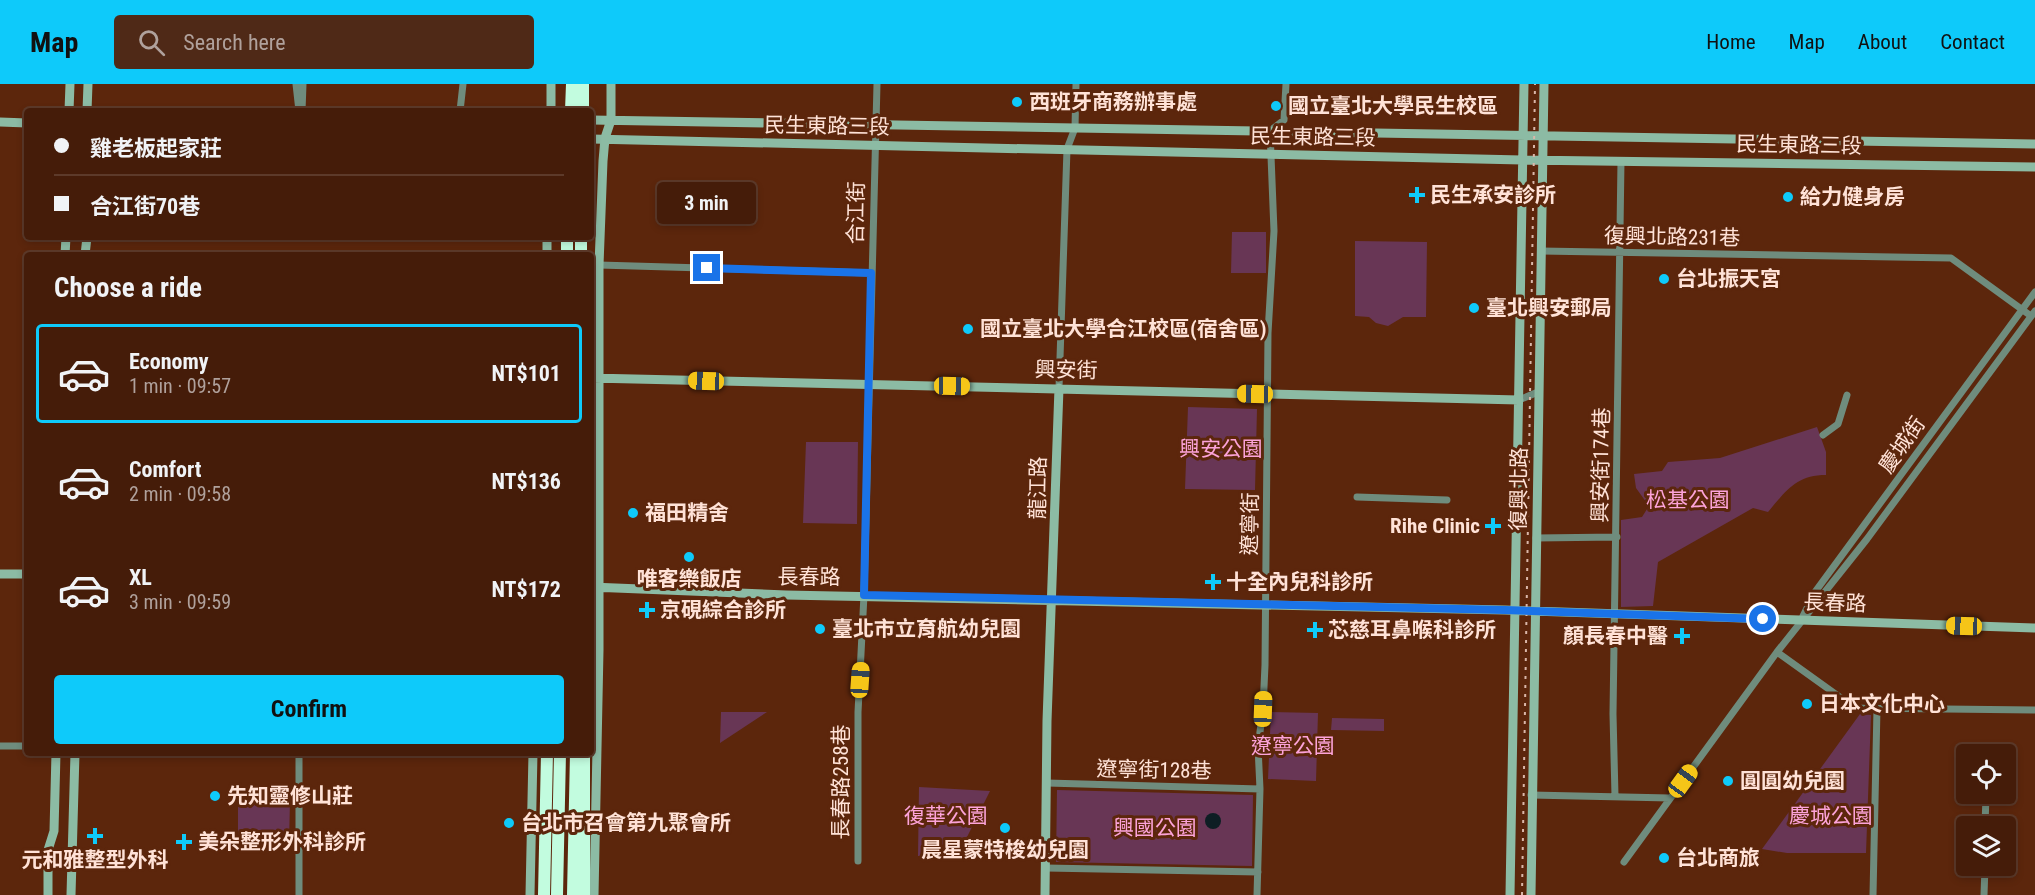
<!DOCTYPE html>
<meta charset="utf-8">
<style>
body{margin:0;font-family:"Roboto Condensed","Noto Sans TC",sans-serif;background:#4f2917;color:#f1f3f6;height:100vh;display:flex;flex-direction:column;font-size:22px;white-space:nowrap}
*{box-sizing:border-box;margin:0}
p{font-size:20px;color:#b0a19c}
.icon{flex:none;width:33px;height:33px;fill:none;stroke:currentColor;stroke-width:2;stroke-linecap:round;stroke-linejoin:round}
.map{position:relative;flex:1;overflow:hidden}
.panel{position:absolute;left:24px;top:168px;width:570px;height:504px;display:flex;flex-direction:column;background:#451c09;border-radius:6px;box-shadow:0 3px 9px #0003,0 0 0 2px #5d3a2a}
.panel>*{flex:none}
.top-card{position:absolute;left:24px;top:24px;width:570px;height:132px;border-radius:6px;box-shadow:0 3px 9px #0003,0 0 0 2px #5d3a2a;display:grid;align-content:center;height:132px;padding:0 30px;background:#451c09}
.fabs{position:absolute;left:1956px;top:660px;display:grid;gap:12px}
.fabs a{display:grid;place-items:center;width:60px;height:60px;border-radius:6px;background:#451c09;box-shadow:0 3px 9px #0003,0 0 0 2px #5d3a2a;font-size:30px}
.end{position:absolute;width:27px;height:27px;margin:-14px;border:8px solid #1a73e8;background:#fff;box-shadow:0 0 0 3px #fff}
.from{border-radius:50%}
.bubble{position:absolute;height:42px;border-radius:6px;background:#451c09;box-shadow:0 3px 9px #0003,0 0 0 2px #5d3a2a;font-size:20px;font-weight:700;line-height:42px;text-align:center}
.car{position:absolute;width:18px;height:36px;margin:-18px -9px;border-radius:8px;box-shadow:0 0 4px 2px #0007;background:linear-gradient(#f5c518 24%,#345 0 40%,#f5c518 0 76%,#345 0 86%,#f5c518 0)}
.top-card b{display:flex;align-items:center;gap:21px;height:57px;font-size:22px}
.top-card b+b{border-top:2px solid #5d3a2a}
.top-card i{width:15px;height:15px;background:#f1f3f6}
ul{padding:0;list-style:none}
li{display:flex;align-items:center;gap:18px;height:99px;margin:0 12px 9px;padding:0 18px;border:3px solid transparent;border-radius:6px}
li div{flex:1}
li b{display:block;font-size:22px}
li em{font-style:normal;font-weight:700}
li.on{border-color:#0ecafa}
li>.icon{width:54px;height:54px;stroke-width:1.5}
h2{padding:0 30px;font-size:27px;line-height:72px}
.cta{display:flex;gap:12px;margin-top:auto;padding:12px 30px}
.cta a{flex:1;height:69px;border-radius:6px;background:#0ecafa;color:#111;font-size:24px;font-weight:700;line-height:69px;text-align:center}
header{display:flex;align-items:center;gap:36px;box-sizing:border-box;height:84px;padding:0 30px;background:#0ecafa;color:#111}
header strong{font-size:28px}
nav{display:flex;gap:33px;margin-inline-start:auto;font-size:21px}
.search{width:420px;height:54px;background:#4f2917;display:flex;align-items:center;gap:15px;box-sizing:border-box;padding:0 21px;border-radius:6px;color:#b0a19c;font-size:22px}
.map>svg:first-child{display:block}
.green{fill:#683655}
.water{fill:#0e1e24}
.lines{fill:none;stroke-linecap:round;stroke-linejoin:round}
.street{stroke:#6f8c7d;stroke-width:7}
.secondary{stroke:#8cbba4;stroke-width:9}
.highway{stroke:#c2fcdf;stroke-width:12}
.rail{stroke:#dab7a9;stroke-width:2;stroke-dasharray:3 6;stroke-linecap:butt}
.route{stroke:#1a73e8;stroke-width:8}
.poi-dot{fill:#0ecafa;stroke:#5c260c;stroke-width:2}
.labels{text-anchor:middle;stroke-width:6;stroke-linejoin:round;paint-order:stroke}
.poi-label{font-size:21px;font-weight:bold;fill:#ffe2d7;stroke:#5c260c;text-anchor:start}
.street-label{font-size:21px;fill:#ffe2d7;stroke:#5c260c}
.park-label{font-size:21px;fill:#fca3d9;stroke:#5c260c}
</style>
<header>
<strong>Map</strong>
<div class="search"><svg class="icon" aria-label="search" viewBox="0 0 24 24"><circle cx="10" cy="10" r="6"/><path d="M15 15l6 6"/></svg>Search here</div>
<nav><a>Home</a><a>Map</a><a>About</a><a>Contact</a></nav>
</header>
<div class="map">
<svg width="2035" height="811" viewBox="0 0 2035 811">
<rect width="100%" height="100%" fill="#5c260c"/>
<path class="green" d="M1232,148H1266V189H1231Z
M1355,157L1427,158L1426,233H1403L1388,242L1376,239L1369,233L1355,232Z
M1188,323L1257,325L1255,406L1185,405Z
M1817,343L1826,368V391C1796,391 1786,407 1768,428L1753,424L1658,478L1653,522L1621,523V436L1642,433L1649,422L1636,404L1634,390L1662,387L1668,378L1720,374Z
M806,358H858L857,440L803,439Z
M721,628H767L720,659Z
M1271,628L1318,629L1316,697L1268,695Z
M1860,630L1871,631L1866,769H1787L1762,765Z
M1332,634L1384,635V647L1331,646Z
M919,703L990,707L957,773L918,772Z
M1057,706L1253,711L1252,782L1056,778Z
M238,715L290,716L289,760L285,765L238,766Z"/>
<path class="water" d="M1205 737a8 8 0 1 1 16 0a8 8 0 1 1-16 0Z"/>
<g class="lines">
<path class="street" d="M296,0L299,27
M302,27L303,0
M460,27L463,0
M1541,167L1951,174L2031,232
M599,181L871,189
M1059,304L1067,65L1075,44L1076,0
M1519,316L1538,308
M1823,351L1838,340L1847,311
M1357,413L1447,416
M1536,454L1617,453
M1803,532L1815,508L2035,208
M1777,568L1855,624L2035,626
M0,662H27
M1047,699L1260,705
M1531,711L1670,714
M1615,712L1613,630L1621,77
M1985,742L1986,711
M858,777V628L864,511L877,0
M1624,778L1777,568L1867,455L2035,227
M1046,784L1258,788
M299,811V669
M1257,811L1260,705L1258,663L1263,625L1265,581L1268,249L1274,147L1270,47L1284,36L1286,0
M1873,811L1877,624
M1984,811L1985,782"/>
<path class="secondary" d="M551,0V27
M69,27L70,0
M87,27L88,0
M591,36L2035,60
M0,38L27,39
M591,55L1522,76L2035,83
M65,171L66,153
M85,171L87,153
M547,171V153
M591,294L1519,316
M0,490H27
M591,503L786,511L1505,526L2035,544
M48,811V766L54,747L56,669
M71,811L75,669
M530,811L533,669
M594,811L599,566V181L603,77L605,54L611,36V0
M1045,811L1047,637L1059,304
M1510,811L1524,0
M1531,811L1544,0"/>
<path class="highway" d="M571,27L572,0
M583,27V0
M567,171V153
M581,171V153
M584,669V811
M544,811L547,669
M557,811L560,669
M573,811L576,669"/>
<path class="rail" d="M1522,811L1535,0"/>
</g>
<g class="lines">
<path class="route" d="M707,184L871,189L864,511L1505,526L1763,535"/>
</g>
<g class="poi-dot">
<circle cx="1017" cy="18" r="6"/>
<circle cx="1276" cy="22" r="6"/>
<path d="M1414 102h6v6h6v6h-6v6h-6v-6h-6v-6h6z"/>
<circle cx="1788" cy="113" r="6"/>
<circle cx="1664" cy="195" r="6"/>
<circle cx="1474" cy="224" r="6"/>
<circle cx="968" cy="245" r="6"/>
<circle cx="633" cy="429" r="6"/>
<path d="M1490 433h6v6h6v6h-6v6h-6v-6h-6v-6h6z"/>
<circle cx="689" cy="473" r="6"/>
<path d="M1210 489h6v6h6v6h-6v6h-6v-6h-6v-6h6z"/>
<path d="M644 517h6v6h6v6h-6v6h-6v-6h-6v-6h6z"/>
<circle cx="820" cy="545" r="6"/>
<path d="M1312 537h6v6h6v6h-6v6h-6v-6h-6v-6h6z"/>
<path d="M1679 543h6v6h6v6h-6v6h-6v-6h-6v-6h6z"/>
<circle cx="1807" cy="620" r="6"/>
<circle cx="1728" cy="697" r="6"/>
<circle cx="215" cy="712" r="6"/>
<circle cx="509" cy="739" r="6"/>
<circle cx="1005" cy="744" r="6"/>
<path d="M92 743h6v6h6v6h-6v6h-6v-6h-6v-6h6z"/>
<path d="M181 749h6v6h6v6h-6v6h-6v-6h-6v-6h6z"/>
<circle cx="1664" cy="774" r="6"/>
</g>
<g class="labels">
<g class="poi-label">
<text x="1029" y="25">西班牙商務辦事處</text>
<text x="1288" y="29">國立臺北大學民生校區</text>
<text x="1430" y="118">民生承安診所</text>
<text x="1800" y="120">給力健身房</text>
<text x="1676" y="202">台北振天宮</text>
<text x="1486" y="231">臺北興安郵局</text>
<text x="980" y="252">國立臺北大學合江校區(宿舍區)</text>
<text x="645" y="436">福田精舍</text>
<text x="1480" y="449" text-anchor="end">Rihe Clinic</text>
<text x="689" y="502" text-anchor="middle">唯客樂飯店</text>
<text x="1226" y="505">十全內兒科診所</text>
<text x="660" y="533">京硯綜合診所</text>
<text x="832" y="552">臺北市立育航幼兒園</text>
<text x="1328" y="553">芯慈耳鼻喉科診所</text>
<text x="1668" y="559" text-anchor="end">顏長春中醫</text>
<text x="1819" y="627">日本文化中心</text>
<text x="1740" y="704">圓圓幼兒園</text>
<text x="227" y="719">先知靈修山莊</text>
<text x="521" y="746">台北市召會第九聚會所</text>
<text x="198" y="765">美朵整形外科診所</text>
<text x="1005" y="773" text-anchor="middle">晨星蒙特梭幼兒園</text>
<text x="1676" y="781">台北商旅</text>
<text x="95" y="783" text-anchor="middle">元和雅整型外科</text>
</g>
<g class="street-label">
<text transform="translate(827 42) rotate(1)" y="7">民生東路三段</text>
<text transform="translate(1313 53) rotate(1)" y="7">民生東路三段</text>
<text transform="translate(1799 61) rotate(1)" y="7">民生東路三段</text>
<text transform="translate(856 129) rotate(-89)" y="7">合江街</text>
<text transform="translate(1672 153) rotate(1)" y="7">復興北路231巷</text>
<text transform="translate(1066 286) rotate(1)" y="7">興安街</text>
<text transform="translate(1902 361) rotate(-55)" y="7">慶城街</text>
<text transform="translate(1601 381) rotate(-89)" y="7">興安街174巷</text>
<text transform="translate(1038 404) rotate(-89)" y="7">龍江路</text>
<text transform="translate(1519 405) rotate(-89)" y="7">復興北路</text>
<text transform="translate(1250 440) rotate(-89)" y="7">遼寧街</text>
<text x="809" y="500">長春路</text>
<text transform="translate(1835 519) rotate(2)" y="7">長春路</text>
<text transform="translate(1154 686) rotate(1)" y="7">遼寧街128巷</text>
<text transform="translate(841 698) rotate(-90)" y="7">長春路258巷</text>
</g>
<g class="park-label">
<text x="1221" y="372">興安公園</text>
<text x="1688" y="423">松基公園</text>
<text x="1293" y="669">遼寧公園</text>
<text x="946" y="739">復華公園</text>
<text x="1831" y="739">慶城公園</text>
<text x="1155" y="751">興國公園</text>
</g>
</g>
</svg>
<div class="fabs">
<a><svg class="icon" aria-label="locate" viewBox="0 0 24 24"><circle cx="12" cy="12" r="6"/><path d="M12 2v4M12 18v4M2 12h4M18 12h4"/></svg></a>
<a><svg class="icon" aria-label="layers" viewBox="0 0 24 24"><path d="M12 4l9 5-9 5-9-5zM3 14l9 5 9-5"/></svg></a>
</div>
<i class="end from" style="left:1763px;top:535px"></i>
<i class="end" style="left:707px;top:184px"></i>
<div class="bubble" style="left:657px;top:98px;width:99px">3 min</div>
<i class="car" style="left:706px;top:297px;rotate:272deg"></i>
<i class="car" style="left:952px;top:302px;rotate:91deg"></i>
<i class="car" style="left:1255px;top:310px;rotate:271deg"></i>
<i class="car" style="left:1964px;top:542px;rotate:272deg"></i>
<i class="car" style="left:860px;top:596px;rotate:4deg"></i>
<i class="car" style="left:1263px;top:625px;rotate:2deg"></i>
<i class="car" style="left:1683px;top:697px;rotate:36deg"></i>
<div class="top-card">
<b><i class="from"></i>雞老板起家莊</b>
<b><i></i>合江街70巷</b>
</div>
<section class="panel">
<h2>Choose a ride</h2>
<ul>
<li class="on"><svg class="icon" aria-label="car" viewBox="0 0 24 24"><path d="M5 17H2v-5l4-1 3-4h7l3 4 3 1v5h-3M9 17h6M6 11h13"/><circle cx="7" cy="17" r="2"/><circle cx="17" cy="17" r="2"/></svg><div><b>Economy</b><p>1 min · 09:57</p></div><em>NT$101</em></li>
<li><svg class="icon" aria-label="car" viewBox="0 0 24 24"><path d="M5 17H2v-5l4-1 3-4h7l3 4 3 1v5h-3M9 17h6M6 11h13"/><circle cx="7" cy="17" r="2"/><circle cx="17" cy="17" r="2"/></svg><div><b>Comfort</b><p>2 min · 09:58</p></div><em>NT$136</em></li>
<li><svg class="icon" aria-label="car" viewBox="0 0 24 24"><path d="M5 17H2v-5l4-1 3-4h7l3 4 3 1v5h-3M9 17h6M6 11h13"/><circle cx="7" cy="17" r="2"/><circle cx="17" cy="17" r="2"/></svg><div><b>XL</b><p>3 min · 09:59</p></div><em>NT$172</em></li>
</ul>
<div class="cta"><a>Confirm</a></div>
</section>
</div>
